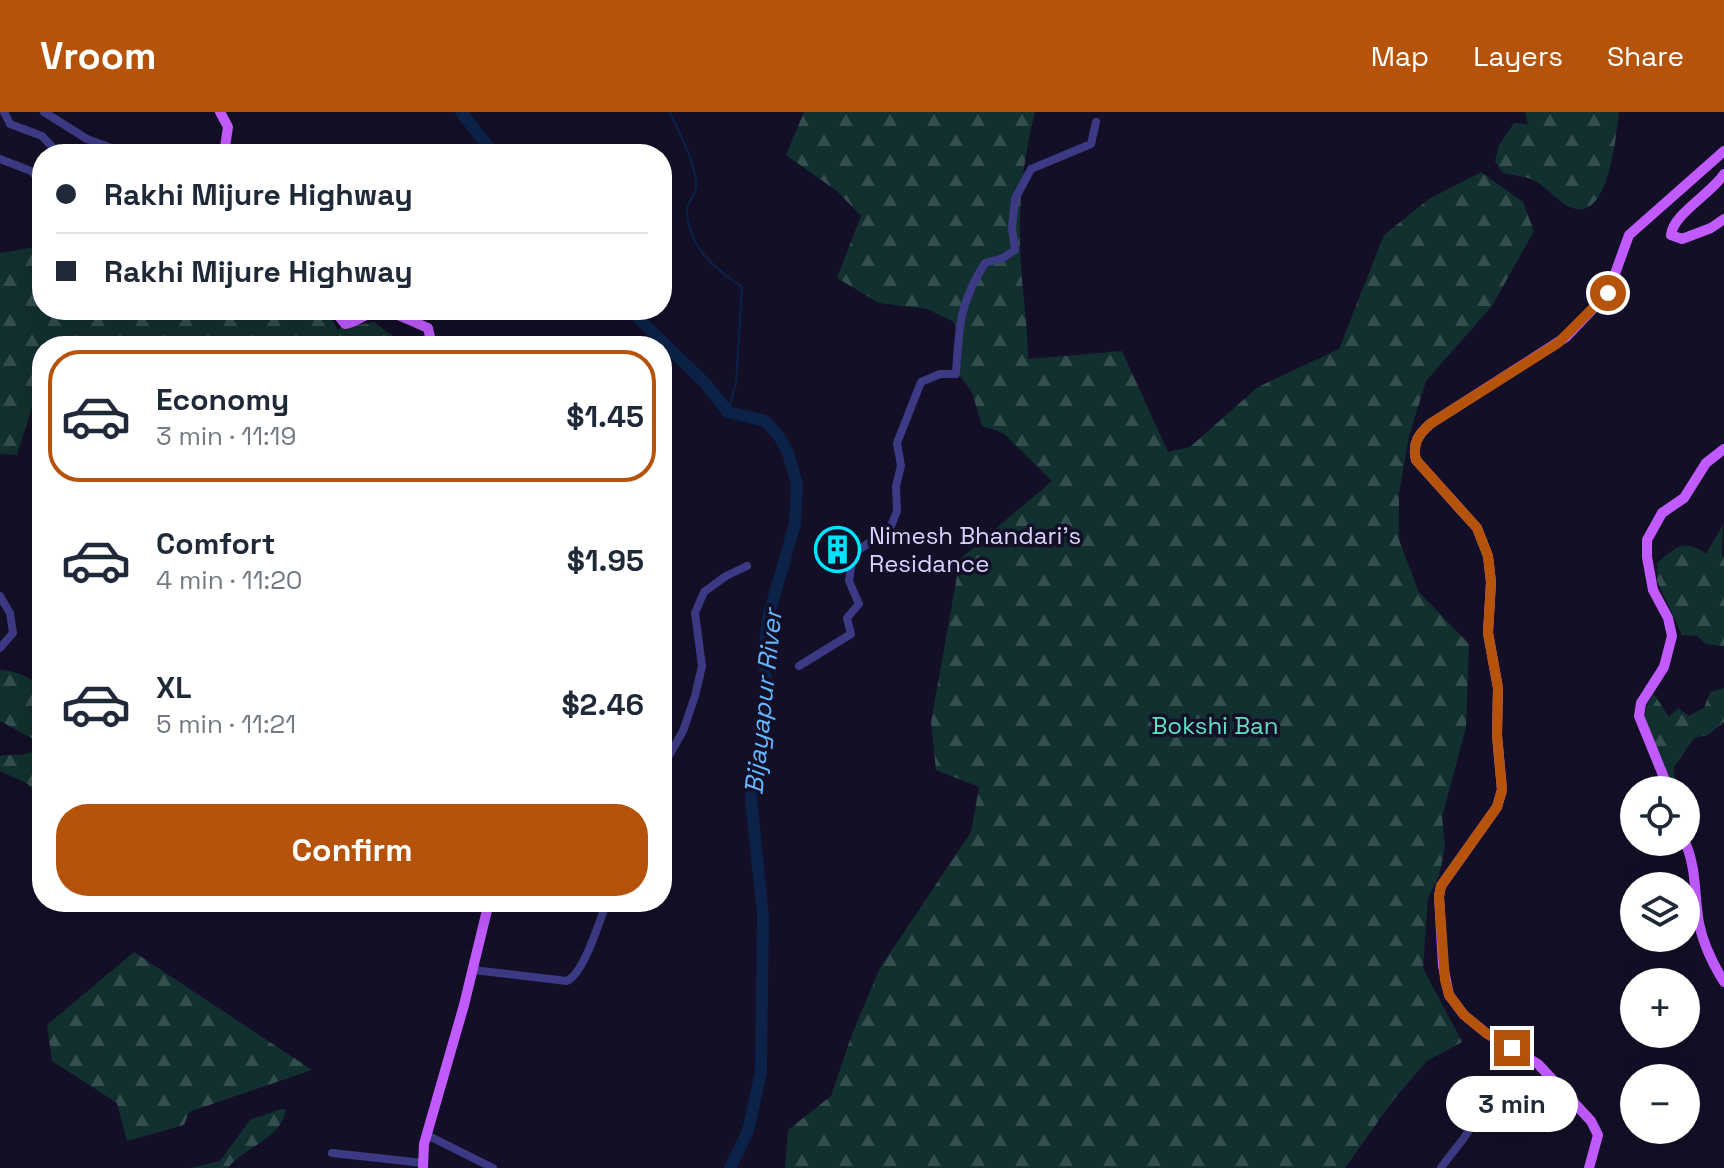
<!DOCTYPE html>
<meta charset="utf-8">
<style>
body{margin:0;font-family:"Space Grotesk",sans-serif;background:#f6f6f7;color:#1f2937;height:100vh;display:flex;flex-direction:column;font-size:30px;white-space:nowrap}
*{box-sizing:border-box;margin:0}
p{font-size:26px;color:#747a83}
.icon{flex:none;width:44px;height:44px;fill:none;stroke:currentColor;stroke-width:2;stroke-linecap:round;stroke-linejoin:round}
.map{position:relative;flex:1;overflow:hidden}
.sheet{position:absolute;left:32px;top:224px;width:640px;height:576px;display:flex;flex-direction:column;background:#fff;border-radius:32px;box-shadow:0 8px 32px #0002}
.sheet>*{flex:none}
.hud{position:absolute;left:32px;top:32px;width:640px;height:176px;border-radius:32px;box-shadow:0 8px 32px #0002;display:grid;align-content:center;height:176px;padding:0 24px;background:#fff}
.controls{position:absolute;left:1620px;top:664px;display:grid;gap:16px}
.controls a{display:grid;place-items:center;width:80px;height:80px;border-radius:50%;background:#fff;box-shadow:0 8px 32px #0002;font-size:40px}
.end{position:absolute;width:36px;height:36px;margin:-18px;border:10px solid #b45309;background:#fff;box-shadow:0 0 0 4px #fff}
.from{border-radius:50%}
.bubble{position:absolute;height:56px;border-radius:28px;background:#fff;box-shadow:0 8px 32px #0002;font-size:26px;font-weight:600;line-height:56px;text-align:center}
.hud b{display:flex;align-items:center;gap:28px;height:76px;font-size:30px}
.hud b+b{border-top:2px solid #e0e1e3}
.hud i{width:20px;height:20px;background:#1f2937}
ul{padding:14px 0 0;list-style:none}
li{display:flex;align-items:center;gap:24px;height:132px;margin:0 16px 12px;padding:0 8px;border:4px solid transparent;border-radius:32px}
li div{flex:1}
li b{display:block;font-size:30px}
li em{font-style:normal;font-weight:600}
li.active{border-color:#b45309}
li>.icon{width:72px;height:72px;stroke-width:1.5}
.action{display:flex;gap:16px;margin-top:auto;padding:16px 24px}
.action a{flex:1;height:92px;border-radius:32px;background:#b45309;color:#fff;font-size:32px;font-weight:600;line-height:92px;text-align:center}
header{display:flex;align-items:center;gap:48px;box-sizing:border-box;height:112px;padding:0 40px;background:#b45309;color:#fff}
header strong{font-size:38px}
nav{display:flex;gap:44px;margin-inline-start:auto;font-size:28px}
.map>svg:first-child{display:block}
.forest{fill:url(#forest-firs)}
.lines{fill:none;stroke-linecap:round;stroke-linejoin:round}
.stream{stroke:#0c2248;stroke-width:2}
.river{stroke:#0c2248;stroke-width:12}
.minor{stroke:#3d3a85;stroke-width:8}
.major{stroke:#c25bff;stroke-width:10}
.route{stroke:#b45309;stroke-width:10}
.labels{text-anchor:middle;stroke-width:7;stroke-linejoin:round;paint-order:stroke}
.poi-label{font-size:24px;fill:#d9d4ff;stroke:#130f26;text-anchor:start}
.park-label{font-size:24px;fill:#5fe0c0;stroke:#130f26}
.water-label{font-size:26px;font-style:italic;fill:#62b6ff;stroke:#130f26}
</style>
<header>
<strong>Vroom</strong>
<nav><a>Map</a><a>Layers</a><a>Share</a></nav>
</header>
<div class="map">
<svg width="1724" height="1056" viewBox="0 0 1724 1056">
<defs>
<pattern id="forest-firs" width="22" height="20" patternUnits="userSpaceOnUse" patternTransform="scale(2)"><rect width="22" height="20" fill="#12302f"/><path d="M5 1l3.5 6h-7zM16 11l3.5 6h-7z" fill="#344d4e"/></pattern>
</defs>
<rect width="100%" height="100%" fill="#130f26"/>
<path class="forest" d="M804,0H1035C1024,43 1019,85 1020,129C1020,169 1028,207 1028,247L1122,239L1168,340L1190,335L1258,275L1339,237L1384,123L1429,87L1481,60L1523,90L1534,119L1492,194L1426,269L1409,324L1399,382V428L1419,480L1469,532L1466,615L1442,705L1445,735L1439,764L1428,786L1423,856L1462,930L1427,949L1394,987L1345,1056H785L788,1018L831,984L852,922L880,856L971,720L979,675L936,658L931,610L960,447L1052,369L1003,321L982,314L972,280L960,264L958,227L954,210L927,197L879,191L837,166L861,104L838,80L786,43Z
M1525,0H1619C1616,23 1609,116 1568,94C1556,88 1546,74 1533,68C1524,64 1512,63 1503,61L1495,49L1499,33L1514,11L1528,12Z
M42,134V198H327L337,217L374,210L406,234H253V224L221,227L218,234H42V288L33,292L17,343L0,342V141Z
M1723,413L1722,443L1724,445V534L1706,532L1697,524L1682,523L1657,469V451C1677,435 1683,426 1706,442Z
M0,558C17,559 29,564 42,576V693L28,672L0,659V644C14,641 32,647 40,631L0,609Z
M1724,576V610L1708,623L1694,626L1674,655L1675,674L1669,671C1663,637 1628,615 1654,582L1669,605L1678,596L1689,604L1704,596L1710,580Z
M134,840L312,958L189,1000L184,1013L127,1029L117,991L52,949L47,913Z
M281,997L286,998C279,1029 245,1034 228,1056H191L220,1049L250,1008Z"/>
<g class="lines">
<path class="stream" d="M670,0C678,18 698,56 696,76C695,84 687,90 687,98C688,135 714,156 742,175L736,271L728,300"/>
<path class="river" d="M461,0L494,42
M630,198L706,272L728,300L765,309L779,324L788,341L797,372L795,412L769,502L764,540L766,575L762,619L751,687L763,803L761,960L748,1019L730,1056"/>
<path class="minor" d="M4,0L10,12L42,24L59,42
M44,0L87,27L128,42
M172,42H183
M0,47L31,59L42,70
M0,484L10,501L13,521L0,536
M799,554L851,522L847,506L859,492L849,469L853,442L873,428L887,424L897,399L896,374L901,354L897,331L921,270L940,262H956C959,215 959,192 985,151L1003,146L1015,138L1012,116L1015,87L1031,57L1091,32L1096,10
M662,656L683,619L695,584L702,554L695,501L704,480L726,464L747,454
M473,858L567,869C585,860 599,809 607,790
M427,1023L493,1056
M332,1041L423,1051
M1441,1056C1455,1035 1469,1025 1477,1000L1467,976L1462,974"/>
<path class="major" d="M220,0L228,15L224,42
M1724,62C1711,82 1673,102 1671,123L1682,127L1711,116L1724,107
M334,198L345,212C357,211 364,201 376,200C393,198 413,210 428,216L432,234
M1669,678L1639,604L1641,591L1664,555L1672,524L1668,506L1653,478L1647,445V428L1662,401L1684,386L1706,351L1724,337
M1685,730C1697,757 1694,783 1699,811C1703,832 1713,852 1724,870
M423,1056L424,1032L464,893L489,790
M1589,1056L1598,1023L1591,1009L1538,952L1486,921L1464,903L1449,883L1443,854L1439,784L1441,774L1497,695L1502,678L1497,623L1498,576L1488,521L1491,470L1488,444L1477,416L1416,348C1412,332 1418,323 1430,312L1566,225L1608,181L1629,123L1724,39"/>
</g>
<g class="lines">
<path class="route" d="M1512,936L1486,921L1464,903L1449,883L1445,868L1439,784L1441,774L1497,695L1502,678L1497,623L1498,576L1488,521L1491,470L1488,444L1477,416L1416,348C1412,332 1418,323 1430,312L1558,231L1608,181"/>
</g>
<defs>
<symbol id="building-ring" viewBox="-11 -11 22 22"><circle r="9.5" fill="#130f26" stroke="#00e5ff" stroke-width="1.5"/><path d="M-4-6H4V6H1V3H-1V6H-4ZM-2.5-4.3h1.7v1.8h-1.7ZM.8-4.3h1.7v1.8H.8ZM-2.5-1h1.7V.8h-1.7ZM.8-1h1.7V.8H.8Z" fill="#00e5ff"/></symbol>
</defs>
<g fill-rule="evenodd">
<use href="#building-ring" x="812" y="412" width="51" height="51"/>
</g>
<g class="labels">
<g class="poi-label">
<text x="869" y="432">Nimesh Bhandari's<tspan x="869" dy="28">Residance</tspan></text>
</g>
<g class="park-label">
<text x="1215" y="622">Bokshi Ban</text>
</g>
<g class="water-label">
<text transform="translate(763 590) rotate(-84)" y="9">Bijayapur River</text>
</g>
</g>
</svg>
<div class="controls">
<a><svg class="icon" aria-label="locate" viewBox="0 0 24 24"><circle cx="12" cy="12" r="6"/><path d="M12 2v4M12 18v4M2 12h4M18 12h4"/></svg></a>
<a><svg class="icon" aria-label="layers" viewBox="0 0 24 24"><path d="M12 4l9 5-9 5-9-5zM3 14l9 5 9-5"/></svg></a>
<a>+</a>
<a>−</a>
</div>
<i class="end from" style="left:1608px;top:181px"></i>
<i class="end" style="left:1512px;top:936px"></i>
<div class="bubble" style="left:1446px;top:964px;width:132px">3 min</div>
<div class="hud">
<b><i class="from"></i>Rakhi Mijure Highway</b>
<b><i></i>Rakhi Mijure Highway</b>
</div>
<section class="sheet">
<ul>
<li class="active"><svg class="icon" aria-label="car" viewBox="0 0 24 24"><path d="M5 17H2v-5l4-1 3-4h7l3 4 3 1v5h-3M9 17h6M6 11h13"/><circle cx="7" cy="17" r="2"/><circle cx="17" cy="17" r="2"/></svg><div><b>Economy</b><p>3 min · 11:19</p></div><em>$1.45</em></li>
<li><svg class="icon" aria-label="car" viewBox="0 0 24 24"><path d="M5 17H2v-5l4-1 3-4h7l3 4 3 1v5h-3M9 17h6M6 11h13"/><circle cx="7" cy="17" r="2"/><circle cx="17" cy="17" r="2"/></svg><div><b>Comfort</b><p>4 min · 11:20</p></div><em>$1.95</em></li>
<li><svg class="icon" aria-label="car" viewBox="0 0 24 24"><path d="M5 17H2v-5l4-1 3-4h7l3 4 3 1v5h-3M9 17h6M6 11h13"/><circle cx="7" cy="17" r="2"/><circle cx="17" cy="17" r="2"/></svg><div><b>XL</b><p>5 min · 11:21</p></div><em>$2.46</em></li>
</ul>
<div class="action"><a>Confirm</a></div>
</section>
</div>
